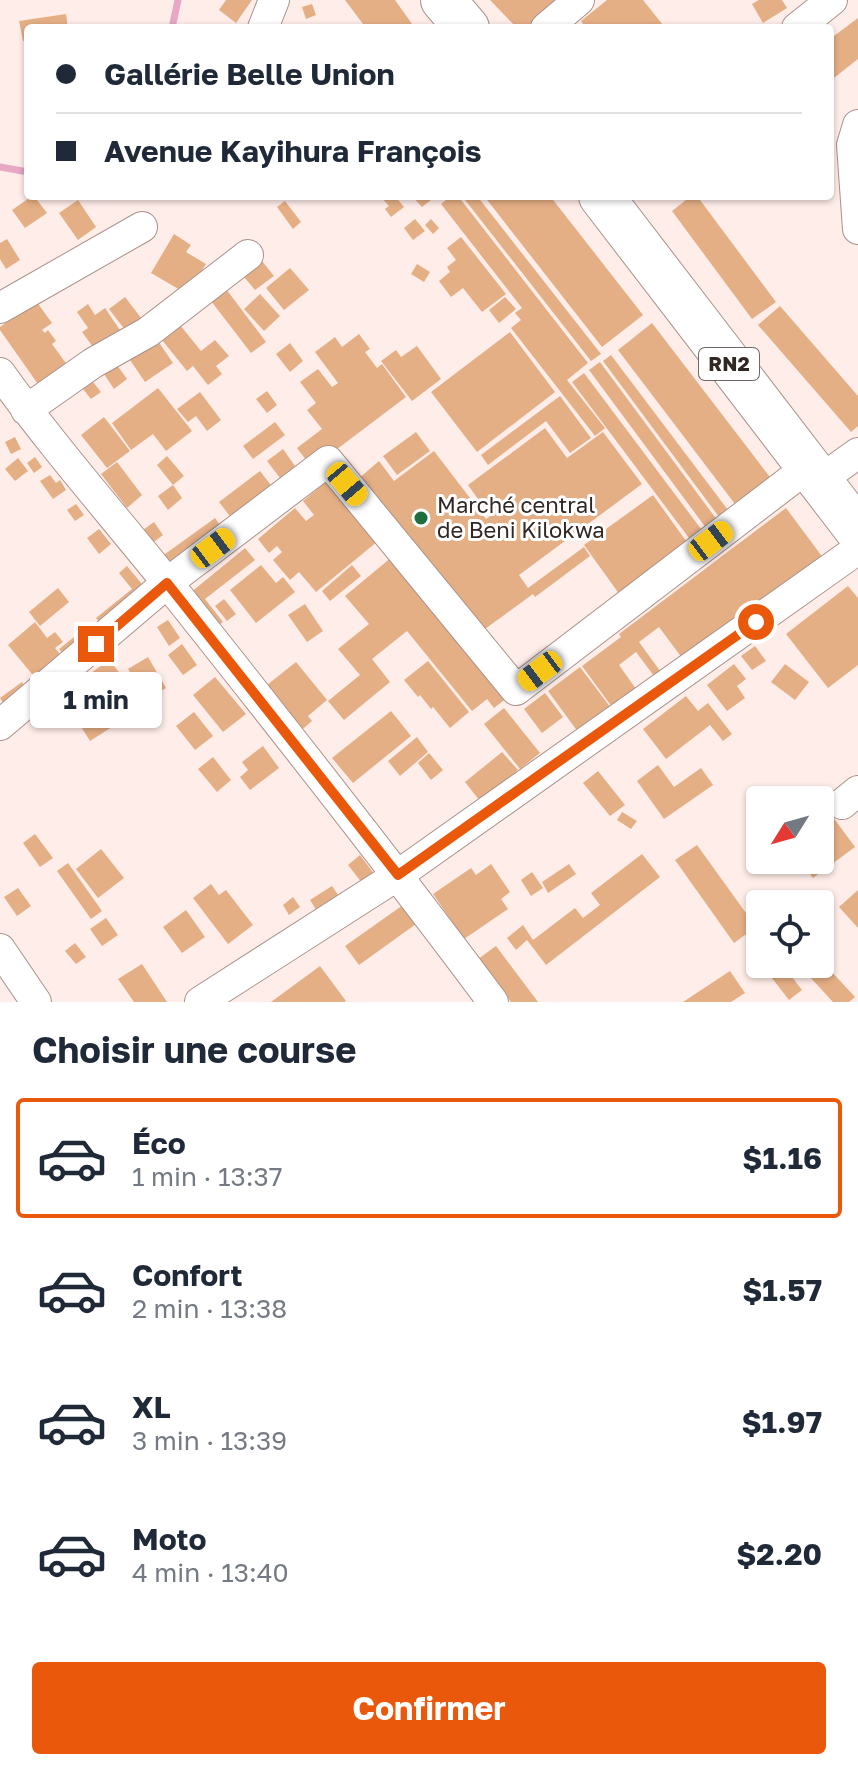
<!DOCTYPE html>
<html lang="fr">
<meta charset="utf-8">
<style>
body{margin:0;font-family:"Golos Text",sans-serif;background:#f2f2f3;color:#1f2937;height:100vh;display:flex;flex-direction:column;font-size:30px;white-space:nowrap}
*{box-sizing:border-box;margin:0}
p{font-size:26px;color:#747a83}
.icon{flex:none;width:44px;height:44px;fill:none;stroke:currentColor;stroke-width:2;stroke-linecap:round;stroke-linejoin:round}
.map{position:relative;height:1002px;overflow:hidden}
.side{display:flex;flex-direction:column;background:#fff;flex:1}
.side>*{flex:none}
.top-card{position:absolute;left:24px;top:24px;width:810px;height:176px;border-radius:8px;box-shadow:0 2px 6px #0004;display:grid;align-content:center;height:176px;padding:0 32px;background:#fff}
.needle{width:52px;rotate:233deg}
.fabs{position:absolute;left:746px;top:786px;display:grid;gap:16px}
.fabs a{display:grid;place-items:center;width:88px;height:88px;border-radius:8px;background:#fff;box-shadow:0 2px 6px #0004;font-size:40px}
.end{position:absolute;width:36px;height:36px;margin:-18px;border:10px solid #ea580c;background:#fff;box-shadow:0 0 0 4px #fff}
.from{border-radius:50%}
.bubble{position:absolute;height:56px;border-radius:8px;background:#fff;box-shadow:0 2px 6px #0004;font-size:26px;font-weight:700;line-height:56px;text-align:center}
.car{position:absolute;width:24px;height:48px;margin:-24px -12px;border-radius:10px;box-shadow:0 0 6px 2px #0007;background:linear-gradient(#f5c518 24%,#345 0 40%,#f5c518 0 76%,#345 0 86%,#f5c518 0)}
.top-card b{display:flex;align-items:center;gap:28px;height:76px;font-size:30px}
.top-card b+b{border-top:2px solid #e0e1e3}
.top-card i{width:20px;height:20px;background:#1f2937}
ul{padding:0;list-style:none}
li{display:flex;align-items:center;gap:24px;height:120px;margin:0 16px 12px;padding:0 16px;border:4px solid transparent;border-radius:8px}
li div{flex:1}
li b{display:block;font-size:30px}
li em{font-style:normal;font-weight:700}
li.current{border-color:#ea580c}
li>.icon{width:72px;height:72px;stroke-width:1.5}
h2{padding:0 32px;font-size:36px;line-height:96px}
.action{display:flex;gap:16px;margin-top:auto;padding:16px 32px}
.action a{flex:1;height:92px;border-radius:8px;background:#ea580c;color:#fff;font-size:32px;font-weight:700;line-height:92px;text-align:center}
.map>svg:first-child{display:block}
.lines{fill:none;stroke-linecap:round;stroke-linejoin:round}
.stream{stroke:#e7a7c5;stroke-width:7}
.building{fill:#e5af85}
.minor-casing{stroke:#ab918a;stroke-width:32}
.highway-casing{stroke:#ab918a;stroke-width:46}
.minor{stroke:#fff;stroke-width:30}
.highway{stroke:#fff;stroke-width:44}
.route{stroke:#ea580c;stroke-width:10}
.poi-dot{fill:#1d6d3d;stroke:#fff;stroke-width:3}
.labels{text-anchor:middle;stroke-width:6;stroke-linejoin:round;paint-order:stroke}
.shield{fill:#fff;stroke:#6f6866;stroke-width:2}
.shield-label{font-size:20px;font-weight:bold;fill:#312724}
.poi-label{font-size:22px;fill:#312724;stroke:#fff;text-anchor:start}
</style>
<div class="map">
<svg width="858" height="1002" viewBox="0 0 858 1002">
<rect width="100%" height="100%" fill="#ffede9"/>
<g class="lines">
<path class="stream" d="M172,28L178,0
M0,167L28,172"/>
</g>
<path class="building" d="M226,0H252L236,23L219,10Z
M345,0H395L415,28H366Z
M490,0H572L542,28H517Z
M607,0H643L663,25L660,28H586L581,21Z
M759,0H782L787,8L763,23L752,4Z
M312,4L316,15L306,19L302,7Z
M66,14L68,28H28V41H23L19,21Z
M858,18V59L830,81V39Z
M32,196H34L47,213L25,228L12,210Z
M380,196H395L404,207L391,217L385,209L389,206Z
M412,196H436L422,207Z
M451,196H458L588,363L567,380L605,428L595,436L511,328L521,320L515,313L522,308L441,204Z
M462,196H477L601,354L591,361Z
M484,196H550L643,315L602,347Z
M691,196H697L776,302L752,319L672,211Z
M78,200L96,227L78,240L59,213Z
M285,201L301,222L293,229L277,207Z
M415,219L425,231L413,240L404,228Z
M431,219L439,228L433,234L425,225Z
M174,234L191,245L186,252L206,264L187,294L151,273Z
M461,237L506,294L482,312L463,288L451,297L439,281L450,272L447,267L456,260L447,248Z
M7,239L20,260L6,269L0,259V243Z
M258,256L274,276L255,290L239,271Z
M417,264L430,272L424,282L411,274Z
M290,268L309,290L284,310L266,288Z
M223,285L266,342L251,353L208,297Z
M260,294L280,316L264,331L244,309Z
M125,297L145,323L129,335L109,309Z
M505,297L516,309L499,323L489,310Z
M36,301L52,323L42,330L45,333L48,330L56,341L52,344L68,366L40,387L0,330V327Z
M88,304L95,315L105,308L124,336L115,342L110,336L93,347L82,332L88,328L77,312Z
M780,306L858,396V426L851,432L758,325Z
M652,323L773,481L738,508L618,350Z
M180,325L201,351L215,340L229,356L216,366L222,374L208,385L193,366L187,371L162,340Z
M510,332L555,392L477,452L431,392Z
M359,334L370,349L365,352L377,368L382,364L406,397L312,468L297,448L322,429L307,410L316,403L300,382L318,369L332,387L338,383L315,352L335,337L342,347Z
M156,338L173,363L145,382L128,357Z
M290,343L303,361L290,372L276,354Z
M417,346L441,379L412,401L381,361L396,350L401,357Z
M611,355L734,518L725,525L603,361Z
M600,362L723,528L712,536L589,370Z
M117,365L127,379L114,389L104,374Z
M584,373L707,537L695,546L572,382Z
M93,382L101,392L91,399L83,389Z
M158,388L192,431L166,451L153,434L131,450L112,423Z
M267,391L277,405L267,413L256,399Z
M200,392L221,420L207,431L196,416L188,422L177,409Z
M560,396L591,438L570,453L546,421L488,465L481,455Z
M104,417L130,451L107,468L81,435Z
M275,422L285,435L253,459L243,446Z
M545,428L567,458L603,432L642,484L519,575L528,588L584,547L590,556L535,597L533,594L485,629L459,596L483,628L357,480L379,461L394,481L434,451L486,519L490,516L468,485Z
M416,432L430,451L397,475L383,456Z
M15,437L21,449L11,454L5,442Z
M283,449L295,466L280,478L267,461Z
M167,456L184,476L173,485L157,465Z
M35,457L42,467L34,473L27,463Z
M18,458L28,471L15,481L5,469Z
M117,462L142,495L127,508L101,474Z
M260,471L277,493L236,524L219,502Z
M50,475L56,483L60,480L66,490L53,499L40,481Z
M327,481L378,541L316,592L299,572L290,580L273,560L282,552L277,546L269,553L258,539L295,508L306,521L314,515L303,501Z
M173,485L182,498L168,510L158,496Z
M653,495L694,552L625,602L584,545Z
M76,504L84,515L75,521L67,510Z
M786,508L824,559L685,662L659,627L639,642L663,675L657,680L636,652L619,665L636,689L612,707L582,666L621,637L619,634Z
M215,518L226,534L173,573L161,557Z
M154,522L163,535L150,545L140,532Z
M99,529L111,544L99,554L87,538Z
M245,548L255,560L205,599L223,622L211,631L184,598Z
M393,556L508,697L494,708L487,699L472,711L407,631L372,659L390,682L344,720L328,701L360,675L338,649L369,624L345,596Z
M261,565L276,583L283,577L295,592L256,623L230,590Z
M352,565L361,576L330,601L322,591Z
M127,566L151,595L106,631L96,618L132,589L119,573Z
M848,586L858,598V665L828,688L786,634Z
M58,588L69,602L40,626L29,612Z
M224,599L236,614L227,621L215,606Z
M305,604L323,631L307,642L288,615Z
M168,620L180,638L169,646L157,627Z
M35,622L47,638L55,632L63,642L55,648L67,663L41,685L8,645Z
M88,626L98,638L69,661L59,649Z
M182,644L197,665L183,675L168,655Z
M755,646L766,661L752,670L741,656Z
M148,657L166,688L146,700L128,669Z
M109,660L119,672L91,693L96,700L80,712L73,703L85,695L77,683Z
M428,661L469,712L450,728L433,707L431,709L420,695L418,697L404,680Z
M296,662L327,700L308,716L312,721L298,733L262,689Z
M734,664L746,679L737,686L745,698L727,711L707,685Z
M785,664L809,682L795,700L771,682Z
M580,667L611,708L578,732L548,691Z
M215,677L246,714L223,732L193,695Z
M22,682L29,693L7,709L0,698Z
M111,683L131,715L90,741L78,722L102,707L94,694Z
M545,693L563,717L542,733L524,709Z
M686,696L698,711L708,703L732,734L723,741L710,725L666,759L643,729Z
M504,708L540,753L520,769L484,724Z
M391,711L411,736L353,783L332,758Z
M194,712L213,736L195,750L176,726Z
M417,737L428,752L400,776L388,761Z
M263,746L279,768L250,790L240,777L248,770L242,762Z
M502,752L518,770L480,801L465,782Z
M429,753L443,770L431,780L418,763Z
M213,757L231,780L217,792L198,769Z
M658,765L674,787L701,768L713,785L664,819L637,781Z
M598,771L625,805L610,816L583,783Z
M816,794L855,847L813,878L800,860H820V800H808Z
M622,812L637,821L631,829L617,820Z
M35,834L53,858L40,867L23,843Z
M697,845L756,927L734,943L675,860Z
M101,849L124,878L98,898L76,869Z
M642,854L660,877L546,965L527,940L516,950L507,938L523,925L533,940L575,908L583,918L600,905L591,893Z
M360,855L378,879L366,888L348,865Z
M68,863L102,911L91,919L57,871Z
M491,864L510,892L501,899L508,909L464,939L433,894L471,868L476,875Z
M569,864L576,874L548,893L542,882Z
M532,872L543,888L531,896L521,880Z
M211,884L219,895L226,890L253,925L228,944L193,898Z
M332,886L340,898L318,913L310,900Z
M18,888L31,906L17,916L4,897Z
M858,890V928L839,907Z
M293,897L300,907L289,915L283,905Z
M403,905L416,924L359,965L345,946Z
M186,910L205,937L182,953L163,927Z
M106,918L118,935L102,946L90,929Z
M760,936V963L747,947Z
M75,943L86,957L76,964L65,951Z
M496,946L538,1002H511L478,959Z
M820,959L855,997L849,1002H833L798,964H820Z
M142,964L167,1002H134L118,979Z
M761,964H782L802,990L789,1000Z
M320,966L346,1001L344,1002H271Z
M730,971L745,993L731,1002H683Z"/>
<g class="lines">
<defs>
<path id="minor" d="M263,28L274,0
M546,28L579,0
M797,28L832,0
M858,125L852,145L858,229
M0,308L142,227
M0,373C53,447 113,515 170,586C279,723 388,861 493,1002
M26,410L93,363L148,332L248,255
M819,481L858,453
M0,725L167,583L328,461L516,690L808,467
M842,804L858,791
M0,949L36,1002
M200,1002L398,875L858,549"/>
<path id="highway" d="M443,0L467,28
M601,196L858,531"/>
</defs>
<use href="#minor" class="minor-casing"/>
<use href="#highway" class="highway-casing"/>
<use href="#minor" class="minor"/>
<use href="#highway" class="highway"/>
</g>
<g class="lines">
<path class="route" d="M96,644L167,583L398,875L756,622"/>
</g>
<circle class="poi-dot" cx="421" cy="518" r="8"/>
<g class="labels">
<rect class="shield" x="699" y="348" width="60" height="32" rx="6"/>
<g class="shield-label">
<text x="729" y="371">RN2</text>
</g>
<g class="poi-label">
<text x="437" y="513">Marché central<tspan x="437" dy="25">de Beni Kilokwa</tspan></text>
</g>
</g>
</svg>
<div class="fabs">
<a><svg class="needle" viewBox="-14 -14 28 28"><path d="M0-13l5 13h-10z" fill="#e53935"/><path d="M0 13l5-13h-10z" fill="#747a83"/></svg></a>
<a><svg class="icon" aria-label="locate" viewBox="0 0 24 24"><circle cx="12" cy="12" r="6"/><path d="M12 2v4M12 18v4M2 12h4M18 12h4"/></svg></a>
</div>
<i class="end from" style="left:756px;top:622px"></i>
<i class="end" style="left:96px;top:644px"></i>
<div class="bubble" style="left:30px;top:672px;width:132px">1 min</div>
<i class="car" style="left:347px;top:484px;rotate:140deg"></i>
<i class="car" style="left:711px;top:541px;rotate:53deg"></i>
<i class="car" style="left:213px;top:548px;rotate:53deg"></i>
<i class="car" style="left:540px;top:671px;rotate:233deg"></i>
<div class="top-card">
<b><i class="from"></i>Gallérie Belle Union</b>
<b><i></i>Avenue Kayihura François</b>
</div>
</div>
<section class="side">
<h2>Choisir une course</h2>
<ul>
<li class="current"><svg class="icon" aria-label="car" viewBox="0 0 24 24"><path d="M5 17H2v-5l4-1 3-4h7l3 4 3 1v5h-3M9 17h6M6 11h13"/><circle cx="7" cy="17" r="2"/><circle cx="17" cy="17" r="2"/></svg><div><b>Éco</b><p>1 min · 13:37</p></div><em>$1.16</em></li>
<li><svg class="icon" aria-label="car" viewBox="0 0 24 24"><path d="M5 17H2v-5l4-1 3-4h7l3 4 3 1v5h-3M9 17h6M6 11h13"/><circle cx="7" cy="17" r="2"/><circle cx="17" cy="17" r="2"/></svg><div><b>Confort</b><p>2 min · 13:38</p></div><em>$1.57</em></li>
<li><svg class="icon" aria-label="car" viewBox="0 0 24 24"><path d="M5 17H2v-5l4-1 3-4h7l3 4 3 1v5h-3M9 17h6M6 11h13"/><circle cx="7" cy="17" r="2"/><circle cx="17" cy="17" r="2"/></svg><div><b>XL</b><p>3 min · 13:39</p></div><em>$1.97</em></li>
<li><svg class="icon" aria-label="car" viewBox="0 0 24 24"><path d="M5 17H2v-5l4-1 3-4h7l3 4 3 1v5h-3M9 17h6M6 11h13"/><circle cx="7" cy="17" r="2"/><circle cx="17" cy="17" r="2"/></svg><div><b>Moto</b><p>4 min · 13:40</p></div><em>$2.20</em></li>
</ul>
<div class="action"><a>Confirmer</a></div>
</section>
